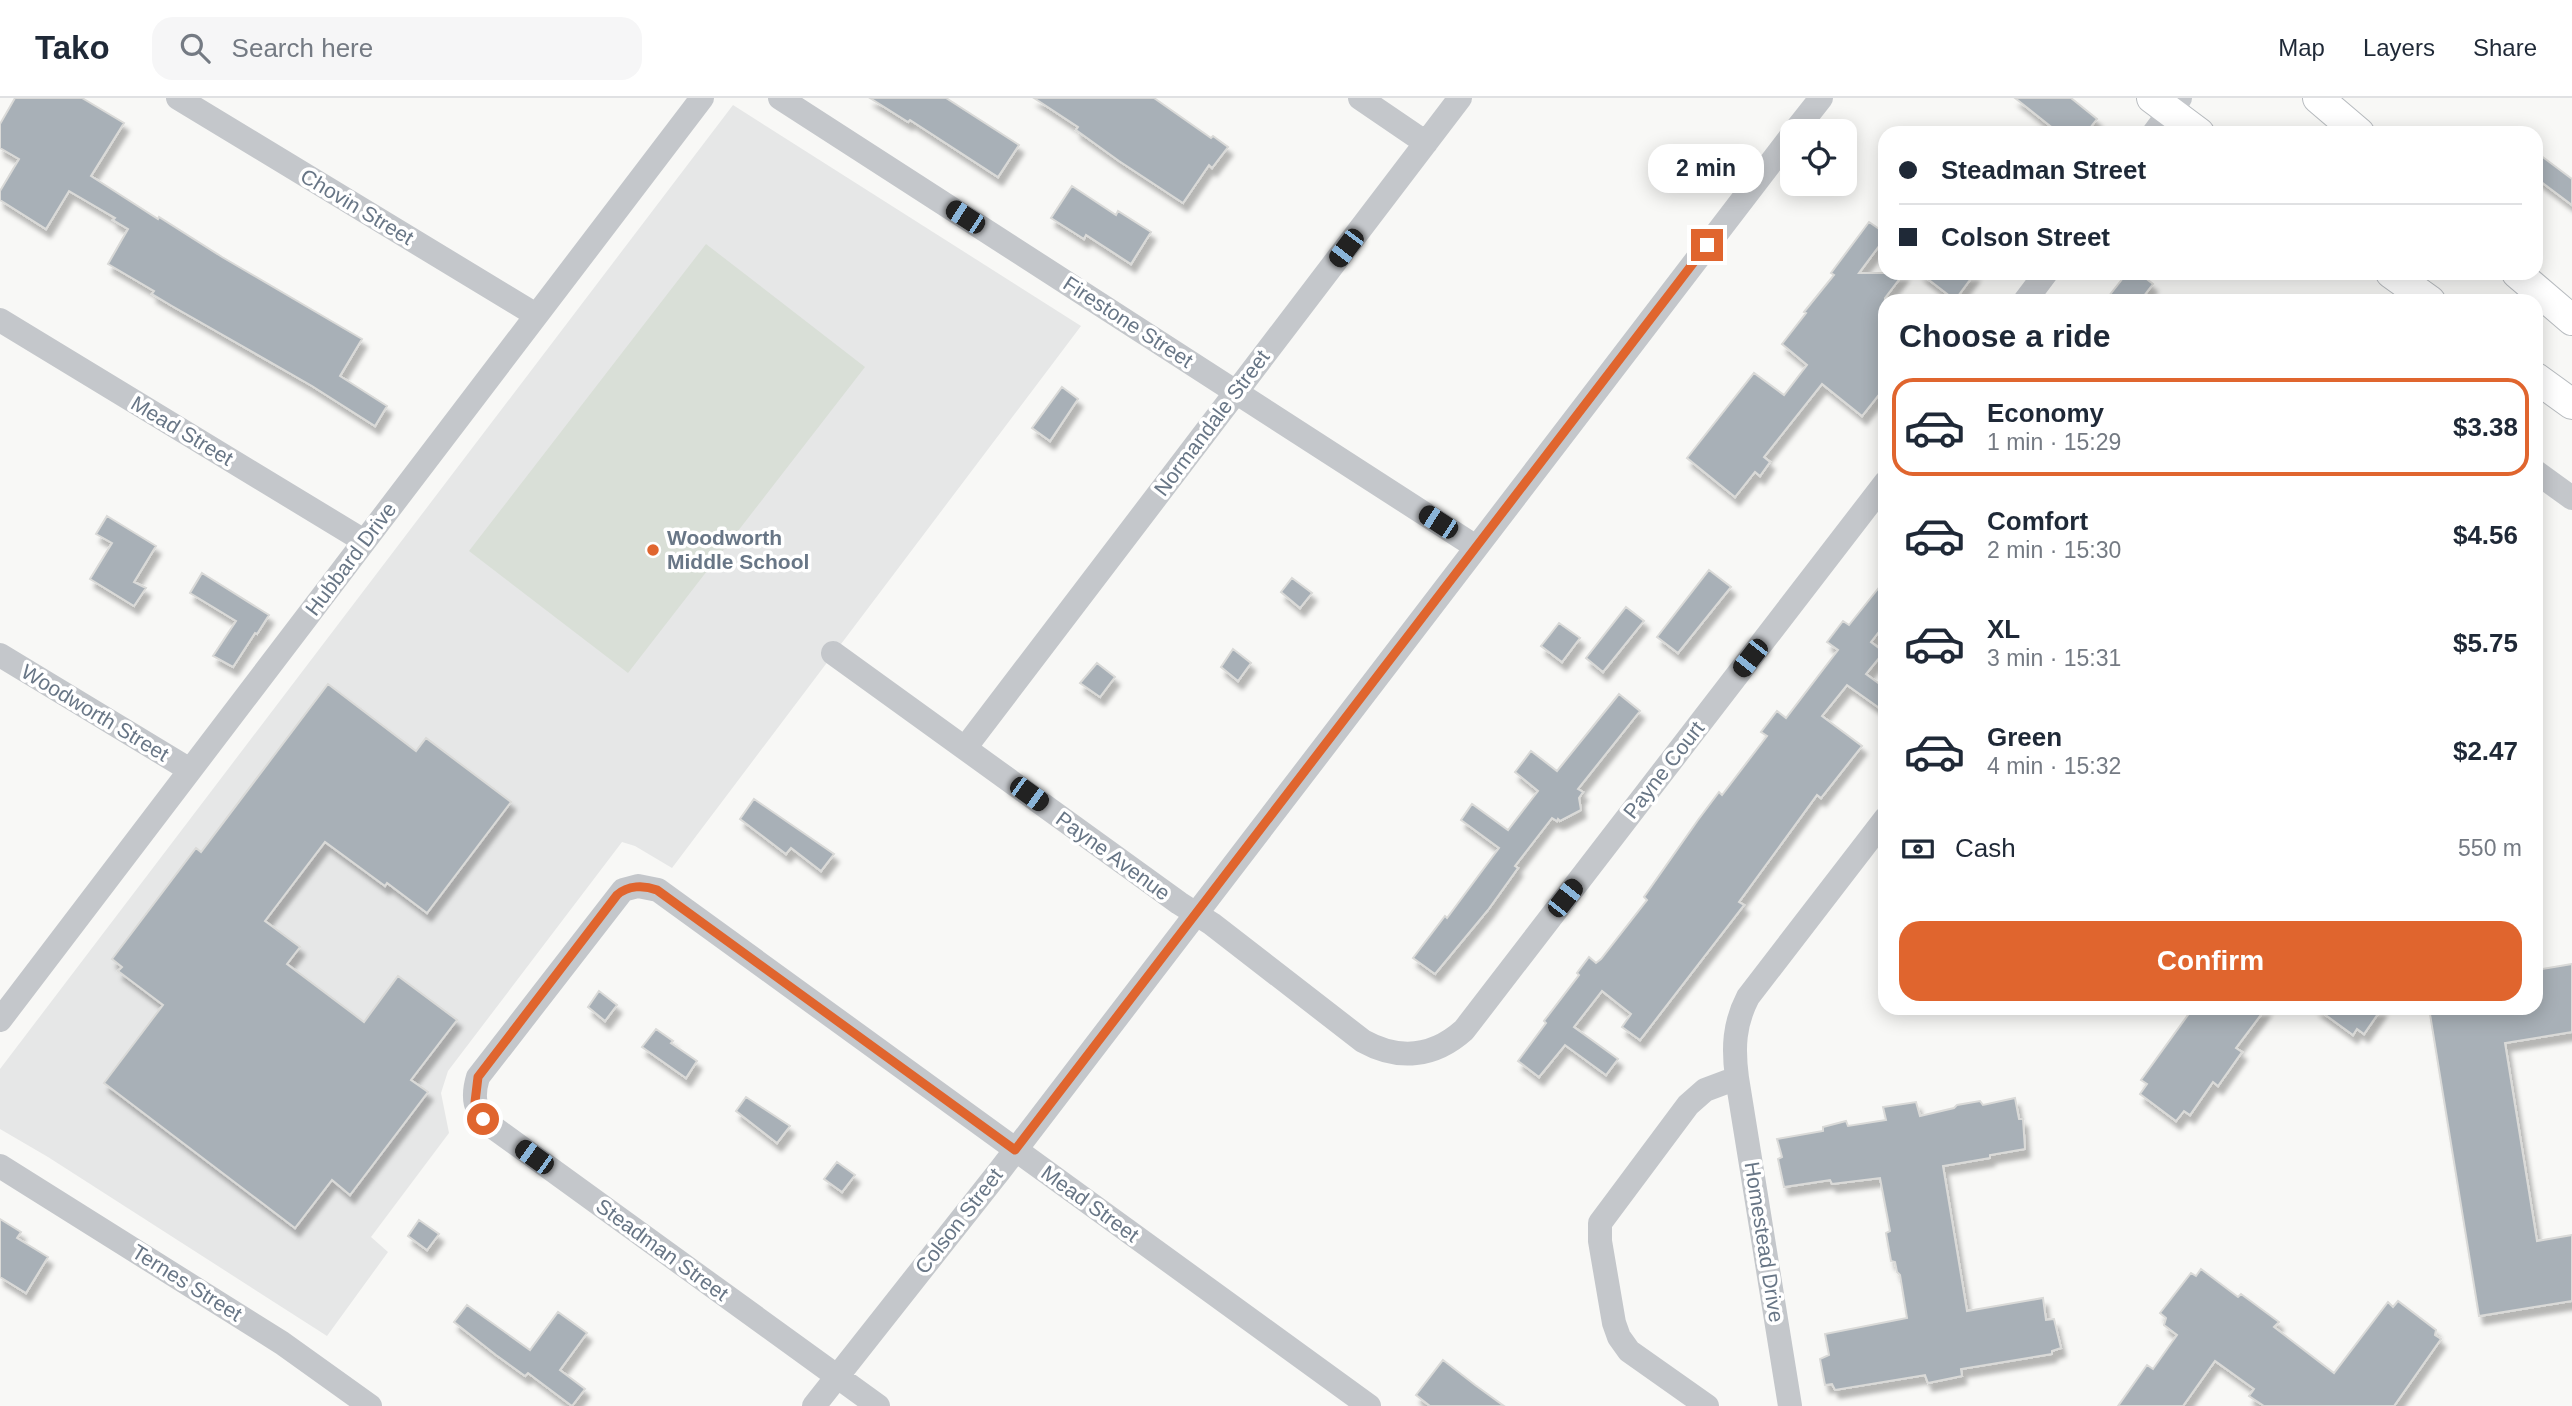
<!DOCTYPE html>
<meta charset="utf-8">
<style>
body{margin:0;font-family:Helvetica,sans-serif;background:#f6f6f7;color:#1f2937;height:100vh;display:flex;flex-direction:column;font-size:26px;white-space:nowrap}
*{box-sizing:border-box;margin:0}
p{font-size:23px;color:#747a83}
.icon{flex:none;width:38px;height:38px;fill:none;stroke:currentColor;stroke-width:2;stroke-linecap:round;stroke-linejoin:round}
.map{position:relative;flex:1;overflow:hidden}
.details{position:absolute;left:1878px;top:196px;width:665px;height:721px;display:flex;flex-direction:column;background:#fff;border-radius:21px;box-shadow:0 4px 18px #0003}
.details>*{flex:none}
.top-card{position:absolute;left:1878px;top:28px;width:665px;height:154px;border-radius:21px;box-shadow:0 4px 18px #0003;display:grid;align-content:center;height:154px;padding:0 21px;background:#fff}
.controls{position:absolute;left:1780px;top:21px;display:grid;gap:14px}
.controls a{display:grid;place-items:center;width:77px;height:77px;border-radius:14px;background:#fff;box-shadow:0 4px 18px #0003;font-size:35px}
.end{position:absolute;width:32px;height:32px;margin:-16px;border:9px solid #e0652e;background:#fff;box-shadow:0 0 0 4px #fff}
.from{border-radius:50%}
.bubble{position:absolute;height:49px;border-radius:21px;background:#fff;box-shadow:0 4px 18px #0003;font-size:23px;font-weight:800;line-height:49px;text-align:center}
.car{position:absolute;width:21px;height:42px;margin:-21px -10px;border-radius:9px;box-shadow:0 0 5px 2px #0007;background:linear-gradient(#222 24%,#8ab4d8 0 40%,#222 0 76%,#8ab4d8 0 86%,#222 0)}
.top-card b{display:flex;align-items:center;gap:24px;height:66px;font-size:26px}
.top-card b+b{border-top:2px solid #e0e1e3}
.top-card i{width:18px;height:18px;background:#1f2937}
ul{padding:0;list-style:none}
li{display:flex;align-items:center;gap:21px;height:98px;margin:0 14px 10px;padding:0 7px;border:4px solid transparent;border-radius:21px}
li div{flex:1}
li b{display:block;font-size:26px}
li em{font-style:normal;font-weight:800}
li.current{border-color:#e0652e}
li>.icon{width:63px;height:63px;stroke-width:1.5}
h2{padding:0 21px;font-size:32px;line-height:84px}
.pay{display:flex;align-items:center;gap:18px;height:77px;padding:0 21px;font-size:26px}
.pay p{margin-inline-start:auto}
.cta{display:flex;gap:14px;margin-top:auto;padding:14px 21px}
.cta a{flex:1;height:80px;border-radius:21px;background:#e0652e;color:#fff;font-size:28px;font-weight:800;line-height:80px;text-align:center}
header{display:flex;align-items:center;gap:42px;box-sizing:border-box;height:98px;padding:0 35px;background:#fff;border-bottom:2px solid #e0e1e3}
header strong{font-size:33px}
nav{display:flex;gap:38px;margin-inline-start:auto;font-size:24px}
.search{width:490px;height:63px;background:#f6f6f7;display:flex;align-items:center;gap:18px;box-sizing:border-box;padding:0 24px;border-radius:21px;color:#747a83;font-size:26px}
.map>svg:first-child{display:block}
.built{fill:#e6e7e7}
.green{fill:#d9dfd7}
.building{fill:#a8b0b7;stroke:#dadad8;stroke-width:2;filter:url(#shadow)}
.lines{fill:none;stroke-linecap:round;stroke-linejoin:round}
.major-casing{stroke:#b7bbbf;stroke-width:32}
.minor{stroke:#c4c7cb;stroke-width:24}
.major{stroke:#fff;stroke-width:30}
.route{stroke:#e0652e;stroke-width:9}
.poi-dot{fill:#e0652e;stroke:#fff;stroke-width:2.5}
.labels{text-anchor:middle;stroke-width:7;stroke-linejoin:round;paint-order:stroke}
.street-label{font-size:21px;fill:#687686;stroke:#fff}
.poi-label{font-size:21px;font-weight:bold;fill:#687686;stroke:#fff;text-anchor:start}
</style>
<header>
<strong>Tako</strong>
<div class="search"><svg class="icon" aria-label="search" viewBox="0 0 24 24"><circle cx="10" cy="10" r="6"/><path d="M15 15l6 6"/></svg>Search here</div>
<nav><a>Map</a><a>Layers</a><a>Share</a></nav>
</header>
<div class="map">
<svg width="2572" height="1308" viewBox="0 0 2572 1308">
<defs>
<filter id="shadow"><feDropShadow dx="4.5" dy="8" stdDeviation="2" flood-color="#0004"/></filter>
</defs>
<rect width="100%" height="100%" fill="#f8f8f6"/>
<path class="built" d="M733,7L1081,228L672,770L635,748L622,744L448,973L441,995L449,1035L371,1139L388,1154L327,1238L48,1059L0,1031V971Z"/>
<path class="green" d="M706,146L865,269L628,575L469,453Z"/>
<path class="building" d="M15,0H82L124,25L91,78L158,121L159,119L222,159L362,241L340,278L387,308L375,328L312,288L172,208L152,196L154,193L108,166L128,131L113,122L115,120L69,93L46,131L0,102V93L19,61L0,50V26Z
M870,0H946L1019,47L998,79L910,22L908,24Z
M1034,0H1154L1211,40L1213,38L1228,49L1212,70L1209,67L1183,105L1119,63L1076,32L1078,29Z
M2015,0H2071L2097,21L2086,35H2059Z
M2536,54L2572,81V107L2536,80Z
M1072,88L1116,117L1118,113L1151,134L1131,166L1086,137L1084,141L1051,120Z
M1869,124L1885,135V140L1859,175H1904L1885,200V289L1862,318L1822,286L1764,359L1770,364L1760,378L1755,374L1735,399L1687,360L1754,275L1784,297L1807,267L1782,246L1806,215L1804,214L1834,177L1831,175Z
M1920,175H1975L1955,202Z
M2127,175H2139L2153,186L2140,203H2105Z
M1062,289L1078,301L1050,343L1032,330Z
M107,418L156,448L134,484L146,490L134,508L90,481L112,445L96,436Z
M1709,472L1731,489L1678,555L1657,539Z
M202,475L269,517L257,536L255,535L233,569L213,558L236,523L190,495Z
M1292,480L1312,495L1300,510L1281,494Z
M1885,482V526L1871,544L1884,554L1866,576L1885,590V614L1847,587L1822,618L1862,648L1821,700L1817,697L1739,804L1744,807L1640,942L1622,929L1631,916L1602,893L1574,929L1618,961L1606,977L1565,947L1539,979L1518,963L1546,925L1544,923L1579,877L1577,875L1589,859L1596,865L1601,861L1647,802L1644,799L1698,722L1719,694L1722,697L1767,638L1761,634L1777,613L1786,620L1838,552L1827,544L1843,523L1849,527Z
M1626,509L1644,523L1603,574L1586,560Z
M1559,525L1580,540L1562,564L1541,548Z
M1233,551L1251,565L1238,583L1221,569Z
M1097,565L1115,579L1100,599L1080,585Z
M328,586L416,653L426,640L511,704L427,815L387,785L385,788L325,744L265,823L300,849L287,866L364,924L398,878L457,922L411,982L428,994L350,1097L332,1082L295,1130L104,985L163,907L118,873L122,869L112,861L196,750L201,754Z
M1619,596L1640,613L1578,691L1583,694L1579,700L1581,712L1560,723L1558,721L1557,723L1552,720L1515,768L1518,770L1488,812L1435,876L1413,860L1445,818L1447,820L1499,750L1461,722L1472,706L1508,732L1538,693L1515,674L1531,653L1557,673Z
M754,701L834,756L821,773L791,750L786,756L740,721Z
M2572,866V934L2505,945L2537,1143L2572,1137V1203L2479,1218L2429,910H2536V872Z
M599,893L617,907L605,923L588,909Z
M2193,910H2266L2236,950L2242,954L2218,988L2213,984L2190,1017L2184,1013L2176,1023L2140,996L2147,986L2141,982Z
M2316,910H2382L2364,936L2357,931L2353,937Z
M656,931L673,943L671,945L697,963L686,980L642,949Z
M746,999L790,1028L777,1045L736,1013Z
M2015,1000L2019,1021H2023L2025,1051L1990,1057V1060L1943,1068L1967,1213L2043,1200L2046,1222L2054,1221L2061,1250L2052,1253V1256L1961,1271L1962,1278L1928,1285L1925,1277L1835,1292L1832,1286L1825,1287L1820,1261L1829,1257L1825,1236L1907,1220L1900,1177L1897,1174L1895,1164L1891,1163L1886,1135L1890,1133L1880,1080L1832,1086L1830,1082L1784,1089L1778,1061L1782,1059L1777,1041L1823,1033V1029L1846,1023L1848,1028L1886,1022L1883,1009L1916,1004L1920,1018L1954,1010L1957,1007L1980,1003L1983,1007Z
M837,1064L855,1077L842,1094L824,1081Z
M0,1121L21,1134L17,1140L48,1159L26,1195L0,1179Z
M419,1122L439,1136L427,1152L408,1138Z
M2201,1171L2238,1199L2241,1196L2279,1224L2274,1229L2334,1275L2388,1204L2393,1209L2398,1203L2436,1232L2435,1237L2441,1241L2394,1308H2264L2249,1298L2254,1291L2215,1263L2183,1308H2118L2147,1267L2153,1271L2177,1237L2164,1227L2166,1220L2160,1215L2191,1175L2196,1178Z
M467,1207L530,1252L558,1214L587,1235L560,1272L585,1291L572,1308L528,1275L525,1278L496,1257L454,1224Z
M1443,1262L1475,1287L1504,1308H1430L1416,1297Z"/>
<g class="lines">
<defs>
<path id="major" d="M2152,0L2199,35
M2318,0L2359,35
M2391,175L2430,203
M2517,175L2572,222
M2536,280L2572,306"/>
</defs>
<use href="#major" class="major-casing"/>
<path class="minor" d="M178,0L536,217
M780,0L1476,449
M1360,0L1426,45
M1795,33L1821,0
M2154,35L2180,0
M2025,203L2046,175
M0,222L364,443
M2536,374L2572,400
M833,555L1179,805L1212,826L1363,943C1399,963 1434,959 1464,932L1885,385
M0,557L190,672
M965,650L1460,0
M0,922L702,0
M0,1068L282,1245L370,1308
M814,1308L1001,1071L1792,37
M878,1308L490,1027C474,1013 472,999 478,979L623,792L638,788L658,792L1369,1308
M1707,1308L1629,1253L1619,1239L1614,1225L1600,1143V1125L1688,1007L1705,992L1737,980
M1790,1308L1737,980C1733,950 1734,926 1748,899L1885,721"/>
<use href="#major" class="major"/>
</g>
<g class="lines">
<path class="route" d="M483,1021L475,1004L478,979L617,797C628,787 644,787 657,792L1015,1052L1707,147"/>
</g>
<circle class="poi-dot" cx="653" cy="452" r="7"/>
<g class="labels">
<g class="street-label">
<text transform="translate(357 109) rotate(31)" y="7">Chovin Street</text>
<text transform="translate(1128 224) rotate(33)" y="7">Firestone Street</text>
<text transform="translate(1212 325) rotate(-53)" y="7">Normandale Street</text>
<text transform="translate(182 333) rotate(31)" y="7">Mead Street</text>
<text transform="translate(351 461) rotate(-53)" y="7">Hubbard Drive</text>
<text transform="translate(95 615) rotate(31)" y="7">Woodworth Street</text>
<text transform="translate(1664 672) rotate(-52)" y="7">Payne Court</text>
<text transform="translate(1113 758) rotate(36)" y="7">Payne Avenue</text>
<text transform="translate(1090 1106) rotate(36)" y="7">Mead Street</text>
<text transform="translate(959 1123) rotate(-52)" y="7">Colson Street</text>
<text transform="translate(1764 1144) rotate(81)" y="7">Homestead Drive</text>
<text transform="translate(662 1152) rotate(36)" y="7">Steadman Street</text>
<text transform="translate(187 1185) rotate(32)" y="7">Ternes Street</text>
</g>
<g class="poi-label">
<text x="667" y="447">Woodworth<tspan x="667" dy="24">Middle School</tspan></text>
</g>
</g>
</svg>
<div class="controls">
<a><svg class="icon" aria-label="locate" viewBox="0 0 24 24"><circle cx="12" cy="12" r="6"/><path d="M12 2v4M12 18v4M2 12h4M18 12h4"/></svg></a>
</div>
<i class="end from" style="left:483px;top:1021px"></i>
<i class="end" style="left:1707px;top:147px"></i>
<div class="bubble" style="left:1648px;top:46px;width:116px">2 min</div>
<i class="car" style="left:965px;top:119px;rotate:303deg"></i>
<i class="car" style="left:1346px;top:150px;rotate:217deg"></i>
<i class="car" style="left:1438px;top:424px;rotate:303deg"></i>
<i class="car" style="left:1750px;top:560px;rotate:218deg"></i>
<i class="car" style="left:1029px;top:696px;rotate:126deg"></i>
<i class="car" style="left:1565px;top:800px;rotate:38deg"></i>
<i class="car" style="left:534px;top:1059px;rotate:306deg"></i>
<div class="top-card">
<b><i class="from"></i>Steadman Street</b>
<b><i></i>Colson Street</b>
</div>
<section class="details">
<h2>Choose a ride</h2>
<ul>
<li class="current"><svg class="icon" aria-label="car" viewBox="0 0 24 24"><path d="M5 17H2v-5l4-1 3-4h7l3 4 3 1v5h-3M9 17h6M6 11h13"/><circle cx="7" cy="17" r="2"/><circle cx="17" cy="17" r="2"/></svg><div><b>Economy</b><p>1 min · 15:29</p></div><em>$3.38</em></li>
<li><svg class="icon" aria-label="car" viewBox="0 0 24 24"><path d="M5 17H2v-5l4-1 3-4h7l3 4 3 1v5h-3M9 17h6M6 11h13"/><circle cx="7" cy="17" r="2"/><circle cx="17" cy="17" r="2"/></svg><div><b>Comfort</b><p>2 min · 15:30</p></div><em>$4.56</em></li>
<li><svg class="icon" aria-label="car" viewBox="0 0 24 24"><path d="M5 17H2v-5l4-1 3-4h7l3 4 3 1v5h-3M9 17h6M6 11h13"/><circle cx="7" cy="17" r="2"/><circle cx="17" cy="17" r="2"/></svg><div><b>XL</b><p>3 min · 15:31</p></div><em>$5.75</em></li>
<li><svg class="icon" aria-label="car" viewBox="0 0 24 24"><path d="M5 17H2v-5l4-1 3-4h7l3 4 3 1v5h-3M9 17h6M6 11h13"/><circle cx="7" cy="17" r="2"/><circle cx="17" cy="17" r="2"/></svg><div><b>Green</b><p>4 min · 15:32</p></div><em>$2.47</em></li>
</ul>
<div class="pay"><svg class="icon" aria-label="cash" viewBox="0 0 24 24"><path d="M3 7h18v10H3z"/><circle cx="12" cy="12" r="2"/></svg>Cash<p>550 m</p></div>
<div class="cta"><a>Confirm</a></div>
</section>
</div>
